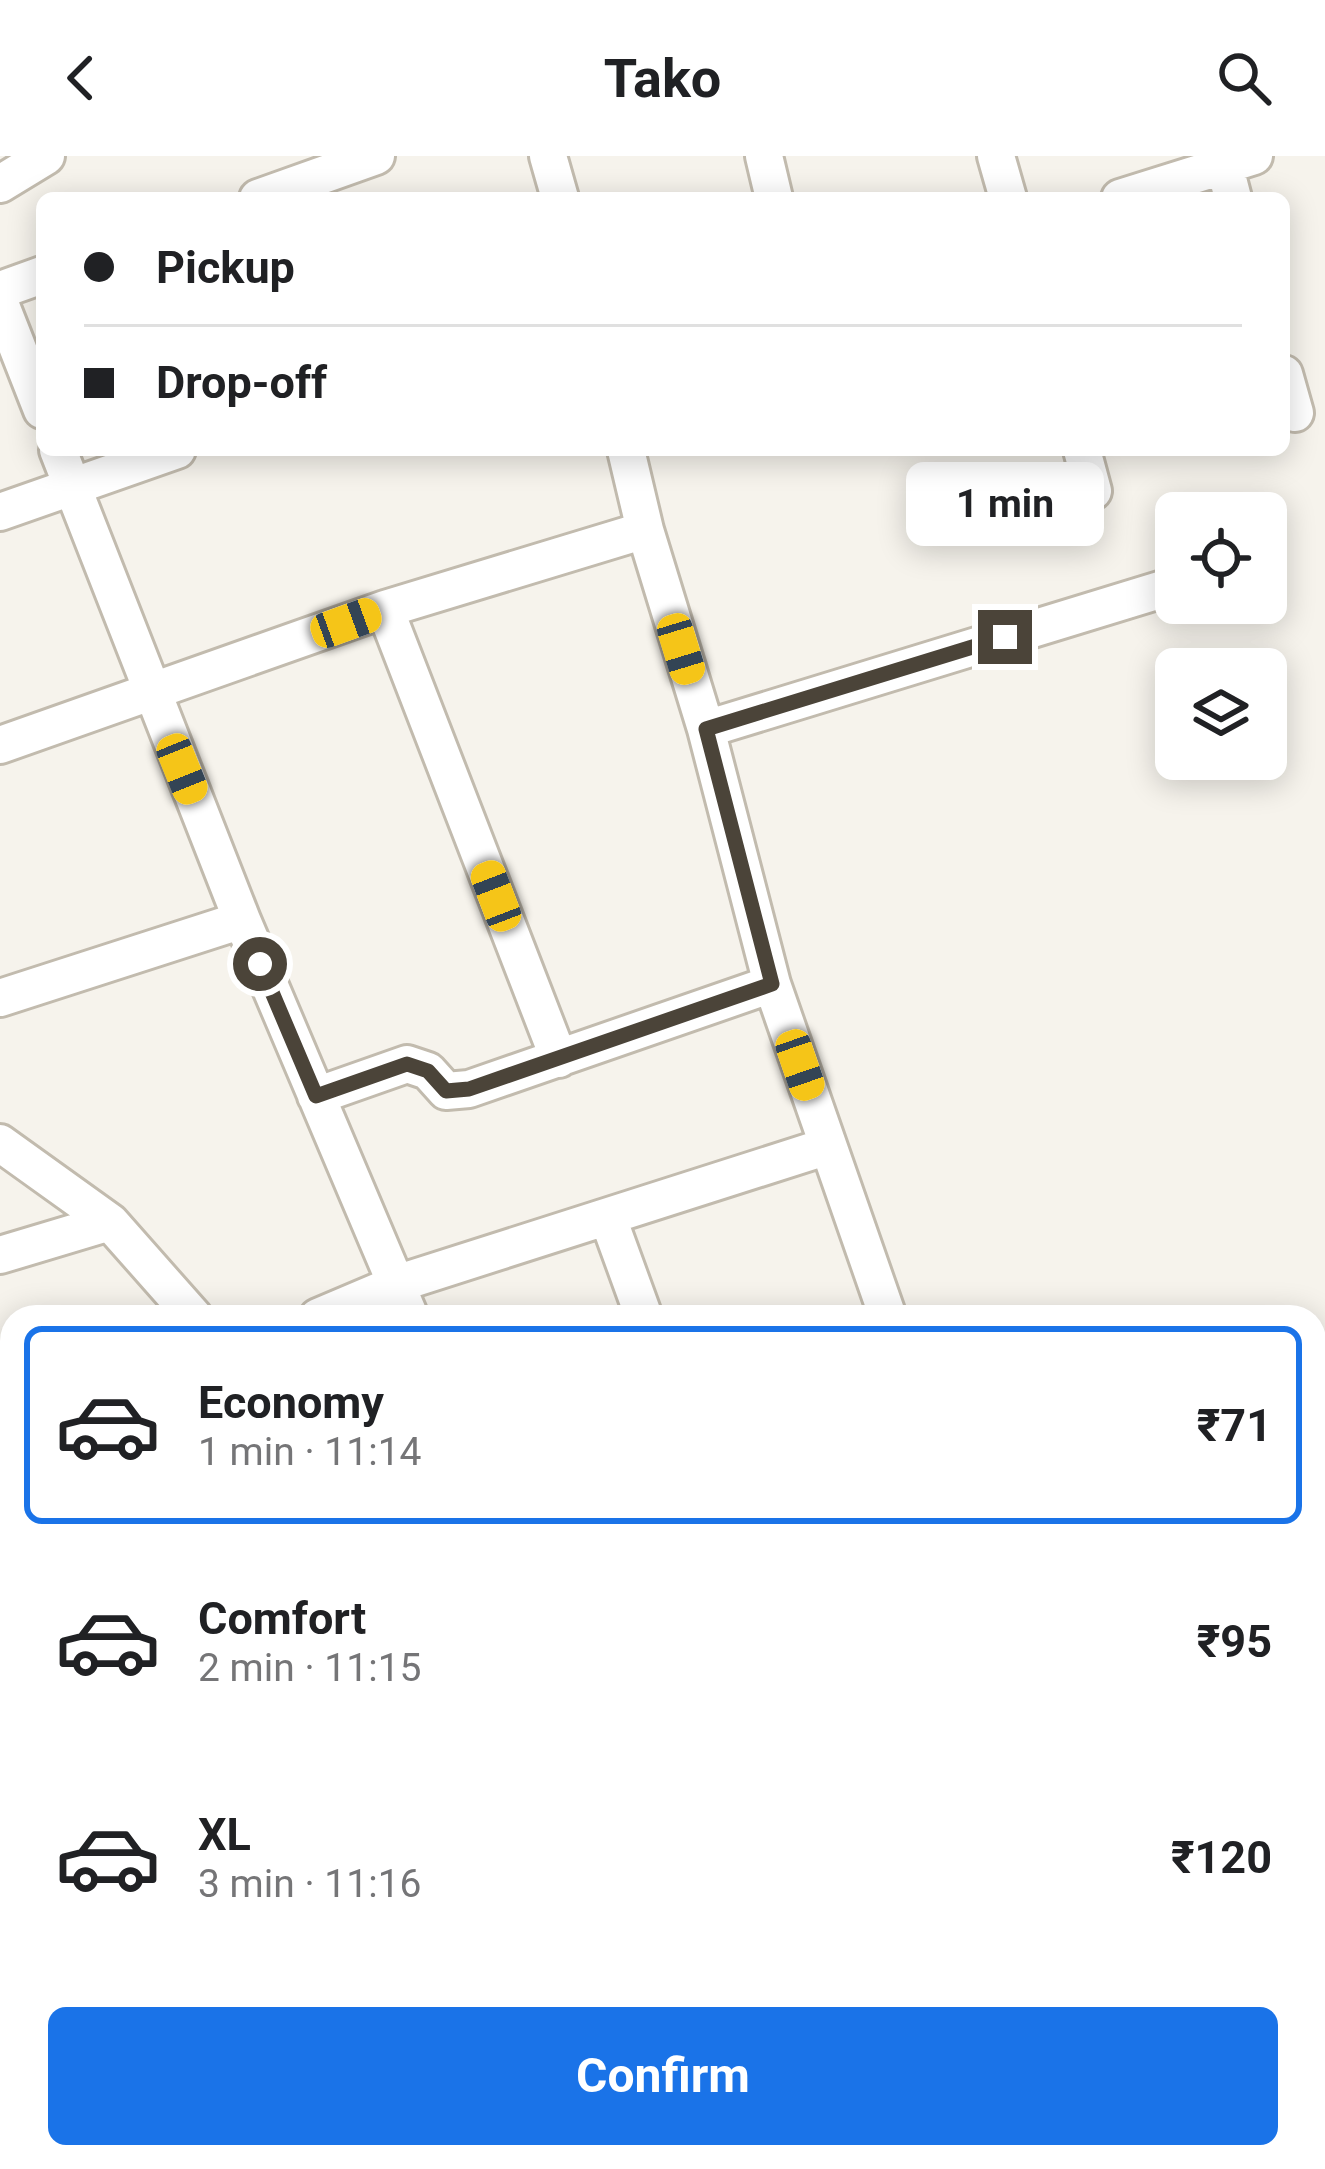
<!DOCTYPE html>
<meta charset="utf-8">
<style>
body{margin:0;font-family:Roboto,sans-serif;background:#f2f2f2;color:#202124;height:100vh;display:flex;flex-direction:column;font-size:45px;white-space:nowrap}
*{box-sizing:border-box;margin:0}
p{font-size:39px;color:#757577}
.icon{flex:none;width:66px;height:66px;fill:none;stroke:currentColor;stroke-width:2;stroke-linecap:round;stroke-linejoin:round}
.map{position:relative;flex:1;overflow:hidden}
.drawer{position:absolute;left:0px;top:1149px;width:1326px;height:864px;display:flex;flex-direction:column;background:#fff;border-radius:36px 36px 0 0;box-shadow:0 6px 30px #0003}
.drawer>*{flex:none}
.guide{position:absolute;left:36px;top:36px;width:1254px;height:264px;border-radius:18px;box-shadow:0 6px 30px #0003;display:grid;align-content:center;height:264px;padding:0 48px;background:#fff}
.fabs{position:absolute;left:1155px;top:336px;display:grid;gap:24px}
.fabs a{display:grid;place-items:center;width:132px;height:132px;border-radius:18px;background:#fff;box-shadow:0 6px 30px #0003;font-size:60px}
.end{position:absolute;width:54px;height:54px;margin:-27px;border:15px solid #4b4439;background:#fff;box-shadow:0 0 0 6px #fff}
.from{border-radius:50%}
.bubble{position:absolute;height:84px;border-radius:18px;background:#fff;box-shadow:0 6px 30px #0003;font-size:39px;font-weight:700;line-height:84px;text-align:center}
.car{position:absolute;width:36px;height:72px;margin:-36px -18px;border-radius:15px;box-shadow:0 0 9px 3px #0007;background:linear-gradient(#f5c518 24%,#345 0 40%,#f5c518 0 76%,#345 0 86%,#f5c518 0)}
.guide b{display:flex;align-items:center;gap:42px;height:114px;font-size:45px}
.guide b+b{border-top:3px solid #e0e0e0}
.guide i{width:30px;height:30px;background:#202124}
ul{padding:21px 0 0;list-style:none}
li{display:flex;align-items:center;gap:36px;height:198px;margin:0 24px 18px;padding:0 24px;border:6px solid transparent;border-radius:18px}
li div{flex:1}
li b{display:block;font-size:45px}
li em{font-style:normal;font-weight:700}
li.on{border-color:#1a73e8}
li>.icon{width:108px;height:108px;stroke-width:1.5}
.cta{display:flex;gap:24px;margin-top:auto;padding:24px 48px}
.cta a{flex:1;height:138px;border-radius:18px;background:#1a73e8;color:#fff;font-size:48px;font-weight:700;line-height:138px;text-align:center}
header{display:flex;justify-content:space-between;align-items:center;height:156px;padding:0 48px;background:#fff;font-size:54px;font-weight:700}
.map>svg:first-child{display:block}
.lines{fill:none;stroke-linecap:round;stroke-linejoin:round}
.minor-casing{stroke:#c2bbae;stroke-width:42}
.minor{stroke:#fff;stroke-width:36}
.route{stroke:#4b4439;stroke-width:15}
</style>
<header><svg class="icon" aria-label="back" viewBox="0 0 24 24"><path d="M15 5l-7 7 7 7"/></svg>Tako<svg class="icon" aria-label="search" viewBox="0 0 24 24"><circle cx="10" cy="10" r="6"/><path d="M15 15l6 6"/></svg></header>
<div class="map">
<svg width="1325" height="2013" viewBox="0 0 1325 2013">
<rect width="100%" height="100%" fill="#f6f3ec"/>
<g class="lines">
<defs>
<path id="minor" d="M548,0L560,42
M764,0L774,42
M996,0L1008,42
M1222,0L1233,42
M0,28L46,0
M258,42L376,0
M1120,42L1254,0
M0,134L42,119
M0,147L42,254
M1284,218L1295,257
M626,294L645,374L706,573L772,828L888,1161
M1082,294L1093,335
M0,356L177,294
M385,453L559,903
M706,573L1176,429
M0,589L385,453L645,374
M242,764L410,1161
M0,842L242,764L58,294
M316,940L407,908L428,915L446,935L469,933L772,828
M0,987L110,1066L194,1161
M608,1062L644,1161
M0,1099L110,1066
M318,1161L396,1128L828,990
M1314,1202L1325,1198
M0,1330L12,1327
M1314,1370L1325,1366
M1314,1568L1325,1607
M0,1785L10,1824
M1314,1841L1325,1839
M1314,1923L1325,1920
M291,2001L296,2013
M733,2001L734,2013
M935,2001L936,2013
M501,2009L539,2001
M1006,2013L1047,2001"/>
</defs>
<use href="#minor" class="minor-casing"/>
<use href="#minor" class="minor"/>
</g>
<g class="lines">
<path class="route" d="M260,808L316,940L407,908L428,915L446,935L469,933L772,828L706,573L1005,481"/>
</g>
</svg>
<div class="fabs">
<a><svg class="icon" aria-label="locate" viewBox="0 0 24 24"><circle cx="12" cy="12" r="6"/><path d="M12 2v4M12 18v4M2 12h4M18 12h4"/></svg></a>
<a><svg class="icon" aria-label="layers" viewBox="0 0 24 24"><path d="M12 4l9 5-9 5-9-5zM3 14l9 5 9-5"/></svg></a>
</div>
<i class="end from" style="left:260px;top:808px"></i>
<i class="end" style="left:1005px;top:481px"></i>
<div class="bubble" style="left:906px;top:306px;width:198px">1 min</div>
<i class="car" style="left:346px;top:467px;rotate:70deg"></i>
<i class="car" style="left:681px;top:493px;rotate:163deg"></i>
<i class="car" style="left:182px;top:613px;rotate:158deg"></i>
<i class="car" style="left:496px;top:740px;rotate:339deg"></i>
<i class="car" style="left:800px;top:909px;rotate:161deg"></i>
<div class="guide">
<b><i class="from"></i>Pickup</b>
<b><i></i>Drop-off</b>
</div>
<section class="drawer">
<ul>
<li class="on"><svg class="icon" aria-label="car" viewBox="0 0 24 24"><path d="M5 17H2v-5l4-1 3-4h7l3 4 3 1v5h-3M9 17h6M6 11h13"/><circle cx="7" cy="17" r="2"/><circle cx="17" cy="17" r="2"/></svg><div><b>Economy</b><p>1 min · 11:14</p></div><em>₹71</em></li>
<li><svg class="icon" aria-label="car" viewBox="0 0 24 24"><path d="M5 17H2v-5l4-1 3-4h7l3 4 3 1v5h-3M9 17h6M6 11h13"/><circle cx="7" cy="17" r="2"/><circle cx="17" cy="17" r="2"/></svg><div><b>Comfort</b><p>2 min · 11:15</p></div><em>₹95</em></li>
<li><svg class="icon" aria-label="car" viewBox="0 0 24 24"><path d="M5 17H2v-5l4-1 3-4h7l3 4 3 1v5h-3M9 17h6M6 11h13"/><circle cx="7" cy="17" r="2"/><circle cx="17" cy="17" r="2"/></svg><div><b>XL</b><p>3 min · 11:16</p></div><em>₹120</em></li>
</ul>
<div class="cta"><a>Confirm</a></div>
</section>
</div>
